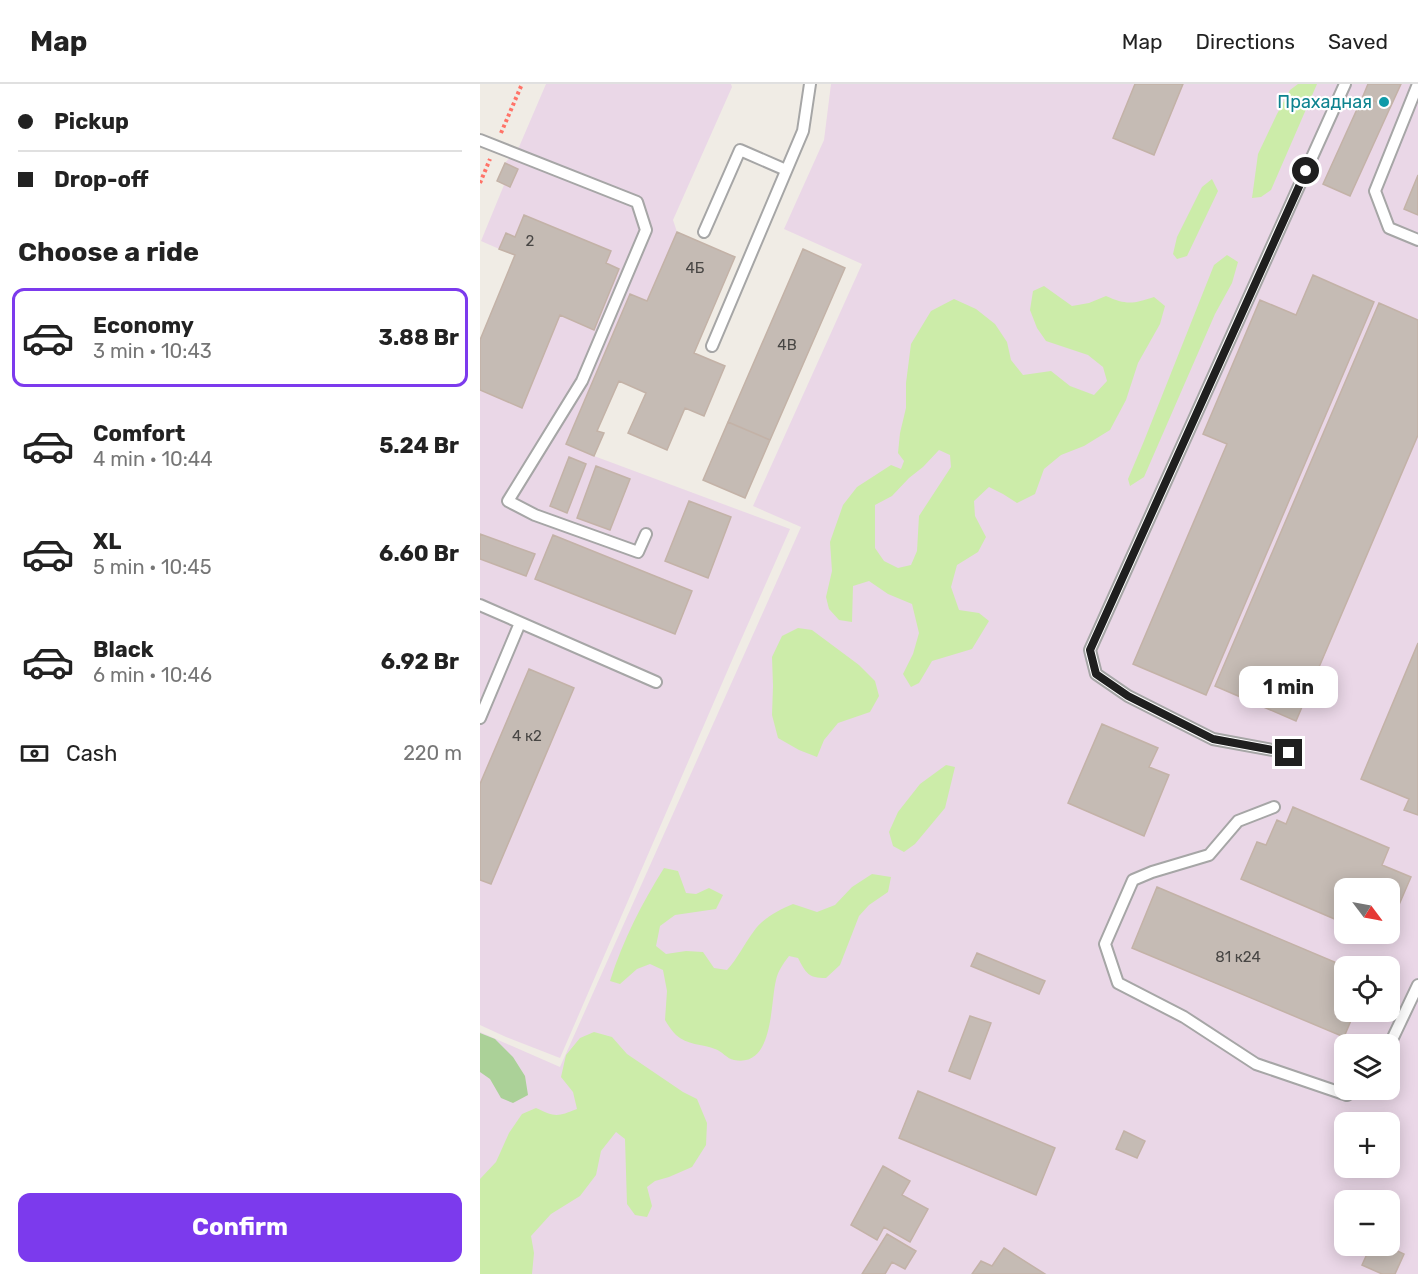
<!DOCTYPE html>
<meta charset="utf-8">
<style>
body{margin:0;font-family:Rubik,sans-serif;background:#f2f2f2;color:#222;height:100vh;display:flex;flex-direction:column;font-size:22px;white-space:nowrap}
*{box-sizing:border-box;margin:0}
p{font-size:20px;color:#767676}
.icon{flex:none;width:33px;height:33px;fill:none;stroke:currentColor;stroke-width:2;stroke-linecap:round;stroke-linejoin:round}
.map{position:relative;flex:1;overflow:hidden}
.sheet{display:flex;flex-direction:column;background:#fff;width:480px}
.sheet>*{flex:none}
.hud{display:grid;align-content:center;height:132px;padding:0 18px;background:#fff}
.needle{width:39px;rotate:122deg}
.fabs{position:absolute;left:854px;top:794px;display:grid;gap:12px}
.fabs a{display:grid;place-items:center;width:66px;height:66px;border-radius:12px;background:#fff;box-shadow:0 3px 15px #0003;font-size:30px}
.end{position:absolute;width:27px;height:27px;margin:-14px;border:8px solid #1f1f1f;background:#fff;box-shadow:0 0 0 3px #fff}
.from{border-radius:50%}
.bubble{position:absolute;height:42px;border-radius:12px;background:#fff;box-shadow:0 3px 15px #0003;font-size:20px;font-weight:700;line-height:42px;text-align:center}
.hud b{display:flex;align-items:center;gap:21px;height:57px;font-size:22px}
.hud b+b{border-top:2px solid #e0e0e0}
.hud i{width:15px;height:15px;background:#222}
ul{padding:0;list-style:none}
li{display:flex;align-items:center;gap:18px;height:99px;margin:0 12px 9px;padding:0 6px;border:3px solid transparent;border-radius:12px}
li div{flex:1}
li b{display:block;font-size:22px}
li em{font-style:normal;font-weight:700}
li.selected{border-color:#7c3aed}
li>.icon{width:54px;height:54px;stroke-width:1.5}
h2{padding:0 18px;font-size:27px;line-height:72px}
.pay{display:flex;align-items:center;gap:15px;height:66px;padding:0 18px;font-size:22px}
.pay p{margin-inline-start:auto}
.action{display:flex;gap:12px;margin-top:auto;padding:12px 18px}
.action a{flex:1;height:69px;border-radius:12px;background:#7c3aed;color:#fff;font-size:24px;font-weight:700;line-height:69px;text-align:center}
header{display:flex;align-items:center;gap:36px;box-sizing:border-box;height:84px;padding:0 30px;background:#fff;border-bottom:2px solid #e0e0e0}
header strong{font-size:28px}
nav{display:flex;gap:33px;margin-inline-start:auto;font-size:21px}
main{display:flex;flex:1;min-height:0}
.map>svg:first-child{display:block}
.industrial{fill:#ead7e7;fill-rule:evenodd}
.grass{fill:#cceca9;fill-rule:evenodd}
.forest{fill:#abd198}
.building{fill:#c5bbb4;stroke:#c3b2a7;stroke-width:1.5}
.lines{fill:none;stroke-linecap:round;stroke-linejoin:round}
.service-casing{stroke:#a6a6a6;stroke-width:14}
.path{stroke:#ff7368;stroke-width:4;stroke-dasharray:3 3;stroke-linecap:butt}
.service{stroke:#fff;stroke-width:10}
.route{stroke:#1f1f1f;stroke-width:8}
.culture-dot{fill:#0f9aa8;stroke:#fff;stroke-width:2}
.labels{text-anchor:middle;stroke-width:4.5;stroke-linejoin:round;paint-order:stroke}
.number-label{font-size:15px;fill:#484644}
.culture-label{font-size:18px;fill:#0d838f;stroke:#fff;text-anchor:end}
</style>
<header>
<strong>Map</strong>
<nav><a>Map</a><a>Directions</a><a>Saved</a></nav>
</header>
<main>
<section class="sheet">
<div class="hud">
<b><i class="from"></i>Pickup</b>
<b><i></i>Drop-off</b>
</div>
<h2>Choose a ride</h2>
<ul>
<li class="selected"><svg class="icon" aria-label="car" viewBox="0 0 24 24"><path d="M5 17H2v-5l4-1 3-4h7l3 4 3 1v5h-3M9 17h6M6 11h13"/><circle cx="7" cy="17" r="2"/><circle cx="17" cy="17" r="2"/></svg><div><b>Economy</b><p>3 min · 10:43</p></div><em>3.88 Br</em></li>
<li><svg class="icon" aria-label="car" viewBox="0 0 24 24"><path d="M5 17H2v-5l4-1 3-4h7l3 4 3 1v5h-3M9 17h6M6 11h13"/><circle cx="7" cy="17" r="2"/><circle cx="17" cy="17" r="2"/></svg><div><b>Comfort</b><p>4 min · 10:44</p></div><em>5.24 Br</em></li>
<li><svg class="icon" aria-label="car" viewBox="0 0 24 24"><path d="M5 17H2v-5l4-1 3-4h7l3 4 3 1v5h-3M9 17h6M6 11h13"/><circle cx="7" cy="17" r="2"/><circle cx="17" cy="17" r="2"/></svg><div><b>XL</b><p>5 min · 10:45</p></div><em>6.60 Br</em></li>
<li><svg class="icon" aria-label="car" viewBox="0 0 24 24"><path d="M5 17H2v-5l4-1 3-4h7l3 4 3 1v5h-3M9 17h6M6 11h13"/><circle cx="7" cy="17" r="2"/><circle cx="17" cy="17" r="2"/></svg><div><b>Black</b><p>6 min · 10:46</p></div><em>6.92 Br</em></li>
</ul>
<div class="pay"><svg class="icon" aria-label="cash" viewBox="0 0 24 24"><path d="M3 7h18v10H3z"/><circle cx="12" cy="12" r="2"/></svg>Cash<p>220 m</p></div>
<div class="action"><a>Confirm</a></div>
</section>
<div class="map">
<svg width="938" height="1190" viewBox="0 0 938 1190">
<rect width="100%" height="100%" fill="#f0ece5"/>
<path class="industrial" d="M66,0H251L252,3L193,136L197,148L167,217L150,210L86,359L114,372L310,445L253,574L80,974L26,953L0,941V256L35,172L1,157L24,101L17,97L25,79L39,63Z
M351,0H938V1190H0V948L80,983L321,443L273,422L382,180L304,145L344,56ZM864,804H909V849H864ZM864,882H909V927H864ZM864,960H909V1005H864ZM864,1038H909V1083H864ZM864,1116H909V1161H864Z"/>
<path class="grass" d="M818,0H837L791,106L781,113L772,114L778,70L797,30L810,6Z
M732,95L738,107L707,172L697,175L693,170L697,153L722,103Z
M747,171L758,178L752,199L735,230L664,393L650,402L648,395L664,357L734,181Z
M564,202L592,222L609,219L626,212C646,221 653,220 674,213L685,222L680,240L658,279L646,316L630,346L604,362L581,371L564,385L555,410L537,419L523,410L509,403L494,417L495,432L506,453L498,468L477,481L471,503L479,526L499,529L509,537L492,565L452,577L439,599L431,603L423,590L433,570L439,549L432,520L408,510L389,497L373,502L372,538L359,536L349,525L346,513L352,487L350,458L363,421L377,403L411,381L421,385L424,377L418,369L420,349L426,324V299L431,260L451,227L474,215L496,225L515,240L527,258L531,276L543,291L571,287L590,302L614,311L627,297L623,283L608,271L566,257L557,244L550,226L553,207ZM459,366L470,371L471,383L439,432L437,467L431,481L418,484L404,477L395,464V421L412,412L429,394L443,383Z
M318,544L332,546L379,581L395,597L399,612L390,628L358,639L344,656L337,673L319,666L298,654L292,631L293,602L292,573L302,552Z
M466,681L475,683L465,724L435,760L424,768L413,762L409,748L418,728L440,700Z
M184,784L198,787L206,809L216,810L229,804L243,811L236,825L195,831L180,842L176,862L186,870L206,867L223,868L234,884L247,886C258,874 264,860 274,847C283,834 299,826 313,820L337,828L355,821L372,803L392,790L411,793L408,808L389,821L379,832L360,881L346,894C328,894 326,889 318,874L309,872C303,880 298,887 296,896C290,920 294,984 254,976C247,975 242,967 235,965C222,960 207,961 196,951C192,947 188,941 185,936L187,907L183,886L170,880L157,885L140,900L130,897C143,856 162,819 184,784Z
M114,948L132,953L147,970L203,1008L217,1015L227,1039L226,1061L212,1083L189,1093L175,1097L167,1103L172,1122L167,1133L155,1131L147,1120L145,1055L136,1048L121,1067L116,1091L100,1112L71,1130L51,1152L54,1169L52,1190H0V1095L16,1078L29,1049L42,1030L56,1024C75,1033 77,1033 97,1025L93,1008L81,993L86,971L100,954Z"/>
<path class="forest" d="M0,949L15,955L33,973L45,992L48,1011L33,1019L21,1014L10,995L0,988Z"/>
<path class="building" d="M655,0H703L674,71L633,54Z
M888,0H921L910,24L883,12Z
M883,12L910,24L870,112L843,100Z
M25,79L38,85L30,103L17,97Z
M938,91V131L924,125Z
M44,131L131,167L126,179L139,185L114,246L80,231L42,324L0,306V256L35,171L19,165L26,149L35,153Z
M197,148L255,173L214,269L245,282L224,332L205,324L187,366L148,349L166,309L139,297L117,347L124,349L114,372L86,360L150,210L167,217Z
M323,165L365,184L290,356L248,338Z
M833,191L894,218L726,611L653,580L747,360L723,350L780,216L816,231Z
M899,219L938,236V351L816,637L735,602Z
M248,338L290,356L265,414L223,396Z
M89,373L106,380L87,429L70,422Z
M116,382L150,395L130,446L97,434Z
M209,417L251,433L228,494L185,477Z
M0,450L55,470L46,492L0,475Z
M73,451L212,507L195,550L55,495Z
M938,559V731L924,726L929,715L881,695Z
M49,585L94,604L11,800L0,796V700Z
M622,640L678,664L669,683L689,691L664,752L588,719Z
M813,723L909,764L902,781L931,793L909,844V804H864V839L761,795L777,758L786,761L797,736L806,740Z
M677,803L864,882V927H875L864,953L652,864Z
M886,849H907L904,856Z
M497,869L565,897L559,910L491,882Z
M490,932L511,939L490,995L469,987Z
M438,1007L575,1064L556,1111L419,1054Z
M644,1047L665,1057L657,1074L636,1065Z
M403,1082L430,1097L422,1111L448,1125L430,1158L404,1143L397,1156L371,1141Z
M407,1150L436,1167L425,1185L412,1178L405,1190H382Z
M891,1161H905L924,1170L915,1190H902L882,1181Z
M524,1164L565,1190H492L501,1177L512,1182Z"/>
<g class="lines">
<defs>
<path id="service" d="M938,0L895,107L909,144L938,156
M0,56L157,118L166,146L102,297L28,417L55,431L158,468L166,450
M224,148L260,66L306,86
M232,262L323,47L330,0
M0,521L176,598
M0,634L40,539
M809,669L733,655L648,612L616,590L610,566L865,0
M794,723L758,737L729,771L672,788L653,796L625,860L638,899L704,933L776,980L867,1011L877,1005
M909,962L938,901"/>
</defs>
<use href="#service" class="service-casing"/>
<path class="path" d="M21,49L42,0
M0,99L10,75"/>
<use href="#service" class="service"/>
</g>
<g class="lines">
<path class="route" d="M809,669L733,655L648,612L616,590L610,566L826,87"/>
</g>
<circle class="culture-dot" cx="904" cy="18" r="6"/>
<g class="labels">
<g class="number-label">
<text x="50" y="162">2</text>
<text x="215" y="189">4Б</text>
<text x="307" y="266">4В</text>
<text x="47" y="657">4 к2</text>
<text x="758" y="878">81 к24</text>
</g>
<g class="culture-label">
<text x="892" y="24">Прахадная</text>
</g>
</g>
</svg>
<div class="fabs">
<a><svg class="needle" viewBox="-14 -14 28 28"><path d="M0-13l5 13h-10z" fill="#e53935"/><path d="M0 13l5-13h-10z" fill="#767676"/></svg></a>
<a><svg class="icon" aria-label="locate" viewBox="0 0 24 24"><circle cx="12" cy="12" r="6"/><path d="M12 2v4M12 18v4M2 12h4M18 12h4"/></svg></a>
<a><svg class="icon" aria-label="layers" viewBox="0 0 24 24"><path d="M12 4l9 5-9 5-9-5zM3 14l9 5 9-5"/></svg></a>
<a>+</a>
<a>−</a>
</div>
<i class="end from" style="left:826px;top:87px"></i>
<i class="end" style="left:809px;top:669px"></i>
<div class="bubble" style="left:759px;top:582px;width:99px">1 min</div>
</div>
</main>
